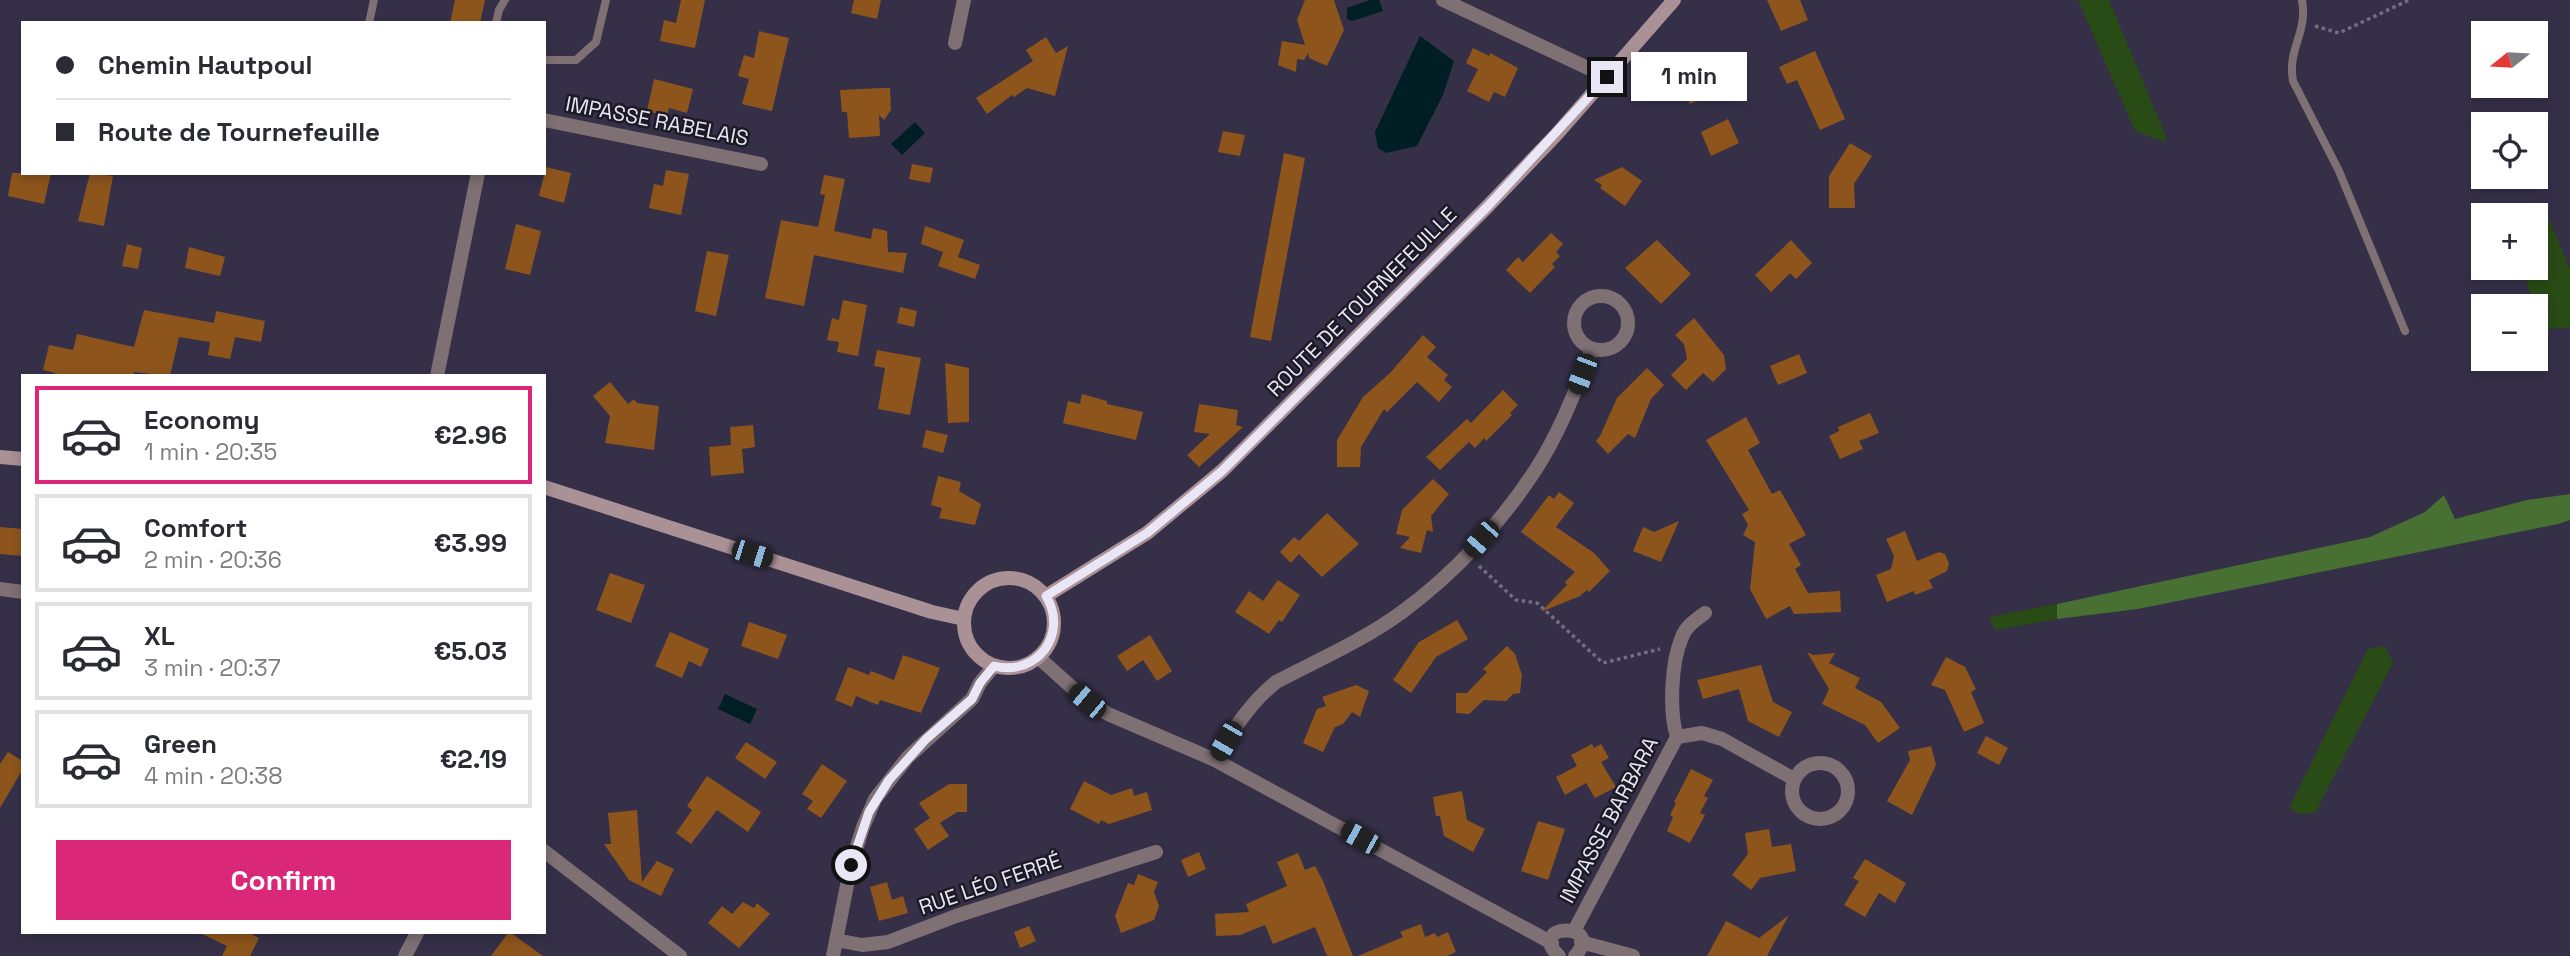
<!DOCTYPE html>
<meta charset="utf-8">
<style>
body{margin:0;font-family:"Space Grotesk",sans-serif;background:#f7f7f7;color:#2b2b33;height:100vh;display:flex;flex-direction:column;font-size:26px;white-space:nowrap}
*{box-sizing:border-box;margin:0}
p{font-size:23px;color:#7c7c81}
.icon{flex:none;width:38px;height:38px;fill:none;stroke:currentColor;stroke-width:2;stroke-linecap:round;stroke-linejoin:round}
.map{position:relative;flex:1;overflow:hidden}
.side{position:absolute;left:21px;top:374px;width:525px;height:560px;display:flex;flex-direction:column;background:#fff;border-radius:0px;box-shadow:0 4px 10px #0003}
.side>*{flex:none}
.top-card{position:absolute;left:21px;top:21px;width:525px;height:154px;border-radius:0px;box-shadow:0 4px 10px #0003;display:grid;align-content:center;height:154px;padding:0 35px;background:#fff}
.needle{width:46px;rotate:252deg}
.fabs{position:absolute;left:2471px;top:21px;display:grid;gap:14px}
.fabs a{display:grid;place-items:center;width:77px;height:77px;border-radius:0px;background:#fff;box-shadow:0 4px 10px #0003;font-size:35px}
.end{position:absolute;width:32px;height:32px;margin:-16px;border:9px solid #e9e6f6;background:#111;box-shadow:0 0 0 4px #111}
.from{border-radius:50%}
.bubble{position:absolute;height:49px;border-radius:0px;background:#fff;box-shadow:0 4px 10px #0003;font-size:23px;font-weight:700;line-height:49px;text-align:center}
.car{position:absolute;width:21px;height:42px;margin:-21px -10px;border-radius:9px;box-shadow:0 0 5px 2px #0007;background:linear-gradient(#222 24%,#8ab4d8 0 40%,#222 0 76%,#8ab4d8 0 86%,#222 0)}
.top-card b{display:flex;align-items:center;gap:24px;height:66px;font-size:26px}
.top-card b+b{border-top:2px solid #e1e1e2}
.top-card i{width:18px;height:18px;background:#2b2b33}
ul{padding:12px 0 0;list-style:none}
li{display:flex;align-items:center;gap:21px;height:98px;margin:0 14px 10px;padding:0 21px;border:4px solid #e1e1e2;border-radius:0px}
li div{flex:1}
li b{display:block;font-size:26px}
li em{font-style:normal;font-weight:700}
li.selected{border-color:#db2777}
li>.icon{width:63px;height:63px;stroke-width:1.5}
.action{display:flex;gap:14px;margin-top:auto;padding:14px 35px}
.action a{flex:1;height:80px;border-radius:0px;background:#db2777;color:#fff;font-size:28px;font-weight:700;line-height:80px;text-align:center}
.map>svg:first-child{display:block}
.green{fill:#294b16}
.forest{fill:#477032}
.water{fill:#001f25}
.building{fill:#8d551c}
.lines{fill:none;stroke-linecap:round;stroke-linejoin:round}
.path{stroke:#726e83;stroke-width:3.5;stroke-dasharray:3.5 3.5;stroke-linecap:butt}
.lane{stroke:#7f7073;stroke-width:8}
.street{stroke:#7f7073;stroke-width:14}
.secondary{stroke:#a99196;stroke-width:14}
.route{stroke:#e9e6f6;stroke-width:9}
.labels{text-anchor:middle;stroke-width:5;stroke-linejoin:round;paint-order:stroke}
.street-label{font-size:21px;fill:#e9e6f6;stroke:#1c1a25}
</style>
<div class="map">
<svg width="2570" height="956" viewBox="0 0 2570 956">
<rect width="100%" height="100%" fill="#353048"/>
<path class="green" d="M2078,0H2109L2166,136L2165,142L2135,131Z
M2548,216L2570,269V327L2545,330L2539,321L2522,268H2536V221Z
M2057,604V619L1995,630L1989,617Z
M2385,646L2393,663L2315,813L2300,814L2289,808L2368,649Z"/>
<path class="forest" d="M2570,494V520L2558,524L2138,609L2057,619V604L2370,537L2425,512L2444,495L2455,519L2527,500Z"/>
<path class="water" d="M1370,0H1379L1383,11L1352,21L1347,19V8Z
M1420,36L1454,61L1443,95L1417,146L1386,153L1378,148L1375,132Z
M915,122L925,133L902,155L891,144Z
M725,694L757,709L750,724L718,709Z"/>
<path class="building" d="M455,0H485L480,23H450Z
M681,0H705L695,48L660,41L664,20L676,23Z
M854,0H881L877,19L851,13Z
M1305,0H1334L1344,30L1327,66L1309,58L1308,53L1304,60L1297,59L1296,72L1278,65L1282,41L1305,45L1297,20Z
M1767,0H1800L1808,20L1781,31Z
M759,31L789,38L772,111L742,104L749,79L738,76L744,55L754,58Z
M1046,37L1056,53L1068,46L1055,96L1027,88L1014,97L1012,95L987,114L976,98L1033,61L1026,50Z
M1473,48L1489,56L1490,53L1518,68L1505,97L1494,92L1489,102L1467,91L1478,69L1466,63Z
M1815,51L1845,119L1820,130L1797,80L1787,84L1779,67Z
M1700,63L1714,93L1690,104L1676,75Z
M654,79L693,89L687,113L669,108L667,116L647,111Z
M881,88H890L891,110L884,120L879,115L880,136L849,138L847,112H842L840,90Z
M1728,119L1739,143L1711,156L1701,132Z
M1223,131L1245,135L1240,156L1218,152Z
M1850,143L1872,156L1854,184L1855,208H1829V176Z
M1284,153L1305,158L1271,341L1250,337Z
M912,164L933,168L930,183L909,179Z
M546,167L571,173L564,203L539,196Z
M1622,167L1642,181L1625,206L1600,188L1602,185L1594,180Z
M666,170L689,174L681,215L649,208L654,184L663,186Z
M12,173H51L44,204L8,196Z
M90,173L113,176L104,226L78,221Z
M824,175L845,179L834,231L871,239L873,228L887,231L888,252L907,253L903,273L814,255L804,306L765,298L781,220L818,227L825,195L820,194Z
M516,224L541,231L530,275L505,269Z
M925,226L964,240L958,257L980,265L975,279L938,266L943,252L921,244Z
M1551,233L1563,244L1556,252L1560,256L1552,264L1555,267L1530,293L1506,270L1518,257L1523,262Z
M1657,240L1691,274L1661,304L1625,268Z
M1791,240L1812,263L1796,279L1790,273L1771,292L1755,275Z
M127,244L142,248L138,269L122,266Z
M189,247L225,257L220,276L185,268Z
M707,251L729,255L716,316L695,311Z
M843,300L867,305L858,356L837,352L839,342L827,340L832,318L839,320Z
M900,307L917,311L914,327L897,323Z
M144,310L214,323L216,311L265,321L261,342L235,337L230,359L208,355L210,342L179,337L170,376L134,372V376H55V373L43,370L49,345L73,350L77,334L134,347Z
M1694,318L1724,355L1726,369L1713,382L1703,373L1686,390L1671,375L1687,359L1684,344L1675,335Z
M1423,335L1436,347L1427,357L1448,375L1444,380L1452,387L1439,402L1417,382L1387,412L1384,409L1361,447L1360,467H1337V440L1363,397L1390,373Z
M877,350L921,358L910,415L878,409L885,368L874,366Z
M1799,354L1807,373L1778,385L1770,366Z
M945,363L969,368V422L948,423Z
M1647,368L1664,385L1651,399L1635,438L1628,434L1608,454L1596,441L1600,436L1617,398Z
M610,382L628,404L634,399L637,403L659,406L654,450L605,443L610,416L593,396Z
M1503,390L1518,405L1510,413L1512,415L1486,441L1484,438L1475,448L1469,442L1440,470L1426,457L1467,419L1471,423Z
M1082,394L1107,401V404L1143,412L1136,440L1063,423L1068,401L1080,404Z
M1199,404L1238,410L1236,425L1243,427L1199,467L1187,455L1210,434L1194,432Z
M1870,413L1879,433L1859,441L1863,449L1840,459L1829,436L1839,431L1838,427Z
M1746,417L1760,443L1748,450L1772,494L1780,490L1806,535L1789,544L1801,565L1795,569L1808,593L1840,591L1841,612L1794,614L1790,606L1766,619L1750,589L1755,542L1743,535L1748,525L1742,514L1749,510L1706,440Z
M753,425L755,447L742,449L744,473L711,476L709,447L731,445L730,427Z
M926,430L948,435L943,453L922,447Z
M938,476L961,482L959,491L981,504L975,525L939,518L942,508L931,505Z
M1433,479L1449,494L1431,516L1433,532L1427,530L1421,553L1400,548L1410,537L1396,534L1402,510Z
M1559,492L1574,503L1556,527L1594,553L1610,571L1589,592L1587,590L1580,596L1541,612L1567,585L1565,582L1575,572L1521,532L1549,495L1554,499Z
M1327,513L1359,544L1322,577L1299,554L1291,563L1280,552L1294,537L1299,541Z
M1679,521L1661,562L1633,551L1643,527L1654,532Z
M0,527L23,529V556L0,554Z
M1905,531L1917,561L1939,552L1945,554L1949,564L1947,571L1929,580L1933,588L1915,595L1914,591L1887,602L1876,575L1891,569L1894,556L1886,539Z
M610,573L645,585L631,623L596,610Z
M1278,580L1300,595L1282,622L1279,620L1269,634L1235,612L1249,591L1263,601Z
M1457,620L1468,639L1436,657L1411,693L1393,680L1419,642Z
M749,622L787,635L778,659L741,646Z
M670,632L709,649L701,667L689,661L682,678L655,666Z
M1150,635L1172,671L1157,681L1143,660L1127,671L1117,656Z
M1507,646L1515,654L1522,675L1520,693L1513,694L1506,701L1484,700L1469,714L1456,713V693H1467L1487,672L1483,669Z
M1807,652L1813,655L1835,653L1829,663L1860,678L1855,688L1881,702L1900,728L1878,743L1865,725L1822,704L1829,689Z
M903,655L940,668L921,713L880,700L878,705L856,696L852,707L835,700L848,667L869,675L871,671L894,680Z
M1946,657L1965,667L1976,689L1971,692L1984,723L1964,732L1945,690L1931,685Z
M1761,665L1773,702L1792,712L1779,737L1748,721L1739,689L1703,699L1697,680Z
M1356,685L1369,691L1360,717L1352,712L1343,724L1335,727L1323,752L1303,743L1317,709L1326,706L1322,697Z
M1986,736L2008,748L1999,765L1977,753Z
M746,742L777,762L765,779L735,758Z
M1592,744L1594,748L1601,744L1609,758L1601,762L1616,787L1595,798L1586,783L1565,795L1556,777L1577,766L1571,755Z
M1931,746L1936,765L1912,815L1887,801L1910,760L1908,751Z
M8,752L23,761V769L0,808V764Z
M822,764L847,781L821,818L807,809L813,801L802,794Z
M1691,769L1713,780L1704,796L1708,798L1700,813L1705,815L1690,843L1667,831L1673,817L1670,815L1676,803L1674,802Z
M707,776L761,812L748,832L717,810L691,844L676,833L692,810L687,806Z
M1084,781L1111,795L1132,788L1134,796L1147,792L1152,810L1109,824L1101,820L1099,824L1070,809Z
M949,784H967V812H957L940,823L949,836L928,850L914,829L930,818L919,803Z
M1462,791L1467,820L1485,829L1473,852L1444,836L1440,816H1436L1433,797Z
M637,810L642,882L657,861L674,869L661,896L629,880L604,844H611L608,813Z
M1538,821L1565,829L1548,880L1521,871Z
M1769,829L1772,847L1791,844L1796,871L1760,878L1751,890L1732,875L1748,854L1745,833Z
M1199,852L1206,869L1188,877L1181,860Z
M1298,853L1305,870L1315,866L1323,881L1353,956H1327L1315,927L1273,944L1265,925L1240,935L1216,936L1215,914L1249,912L1246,904L1287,886L1277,862Z
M1865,859L1906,883L1895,903L1879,893L1865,917L1844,905L1859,881L1853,878Z
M1138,874L1158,882L1154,892L1159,906L1154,920L1121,933L1115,916L1128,883L1134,885Z
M887,882L892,900L903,896L908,913L879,921L870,887Z
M743,902L754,908L757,903L770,914L739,948L708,923L722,906L732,914Z
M1789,915L1767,956H1707L1726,921L1759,938Z
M1421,924L1425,937L1435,933L1437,937L1448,932L1456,952L1447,956H1358L1403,937L1400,932Z
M1029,926L1036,941L1020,948L1014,932Z
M200,933H249L259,938L250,956H222L227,946Z
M508,933H511L543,956H491Z"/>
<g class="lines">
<path class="path" d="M2315,26L2339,33L2409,0
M1479,566L1516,600L1537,603L1603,663L1660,649"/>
<path class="lane" d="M2302,0C2308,34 2287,48 2293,81L2339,171L2405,331
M369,23L374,0
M496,23L499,10L505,0
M544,60H576L596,42L606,0"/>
<path class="street" d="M1443,0L1607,77
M955,43L964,0
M544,120L761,164
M1574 323a27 27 0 1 1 54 0a27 27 0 1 1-54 0Z
M437,376L478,173
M0,589L23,592
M1038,657L1087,701L1108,714L1215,760L1552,943
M1677,737L1702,733L1722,739L1794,779
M1215,760C1233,730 1249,704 1276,682C1318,660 1364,640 1402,612C1454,574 1501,523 1536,469C1560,432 1576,389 1592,349
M1792 791a28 28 0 1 1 56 0a28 28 0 1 1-56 0Z
M544,851L680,956
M1574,931L1677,737C1669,711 1671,663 1682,637C1686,626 1696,620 1705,613
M836,940L862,945L888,942L956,916L1156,852
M1581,942L1633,956
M405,956L417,933
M833,956L851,865L863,827L875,799L908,757L972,699L980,683L994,666
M1559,956C1524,923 1607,921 1575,956"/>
<path class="secondary" d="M0,457L23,459
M544,487L932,612L964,619
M964 623a45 45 0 1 1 90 0a45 45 0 1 1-90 0Z
M1046,596L1147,533L1222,471L1488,206L1556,135L1674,0"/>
</g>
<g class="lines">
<path class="route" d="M851,865L869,812L889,780L926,739L972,699L980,683L994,666C1037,677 1069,634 1046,596L1147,533L1222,471L1488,206L1607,77"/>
</g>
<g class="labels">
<g class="street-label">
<text transform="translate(657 121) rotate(11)" y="7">IMPASSE RABELAIS</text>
<text transform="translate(1362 302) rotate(-45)" y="7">ROUTE DE TOURNEFEUILLE</text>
<text transform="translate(1609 820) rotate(-62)" y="7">IMPASSE BARBARA</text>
<text transform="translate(990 884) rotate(-19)" y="7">RUE LÉO FERRÉ</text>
</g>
</g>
</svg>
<div class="fabs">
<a><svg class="needle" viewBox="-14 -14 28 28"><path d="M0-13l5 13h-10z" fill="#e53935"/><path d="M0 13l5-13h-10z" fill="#7c7c81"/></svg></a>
<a><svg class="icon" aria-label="locate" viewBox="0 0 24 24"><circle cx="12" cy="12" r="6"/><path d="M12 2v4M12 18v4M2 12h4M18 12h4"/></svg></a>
<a>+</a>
<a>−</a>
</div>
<i class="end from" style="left:851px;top:865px"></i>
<i class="end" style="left:1607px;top:77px"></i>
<div class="bubble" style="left:1631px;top:52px;width:116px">1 min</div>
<i class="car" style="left:1582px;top:374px;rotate:201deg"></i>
<i class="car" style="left:1481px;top:539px;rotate:221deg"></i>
<i class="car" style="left:752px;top:554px;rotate:108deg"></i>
<i class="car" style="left:1087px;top:701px;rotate:310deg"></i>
<i class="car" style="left:1226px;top:741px;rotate:210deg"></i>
<i class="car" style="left:1360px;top:838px;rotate:299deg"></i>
<div class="top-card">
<b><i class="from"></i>Chemin Hautpoul</b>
<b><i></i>Route de Tournefeuille</b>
</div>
<section class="side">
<ul>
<li class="selected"><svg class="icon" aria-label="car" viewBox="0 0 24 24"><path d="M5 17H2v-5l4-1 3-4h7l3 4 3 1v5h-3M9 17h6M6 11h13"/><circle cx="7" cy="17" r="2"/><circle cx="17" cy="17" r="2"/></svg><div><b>Economy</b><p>1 min · 20:35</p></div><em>€2.96</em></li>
<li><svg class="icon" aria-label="car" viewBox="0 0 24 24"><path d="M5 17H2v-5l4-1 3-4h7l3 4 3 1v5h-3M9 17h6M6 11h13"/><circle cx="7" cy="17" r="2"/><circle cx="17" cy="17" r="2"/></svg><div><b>Comfort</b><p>2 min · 20:36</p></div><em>€3.99</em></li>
<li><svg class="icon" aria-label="car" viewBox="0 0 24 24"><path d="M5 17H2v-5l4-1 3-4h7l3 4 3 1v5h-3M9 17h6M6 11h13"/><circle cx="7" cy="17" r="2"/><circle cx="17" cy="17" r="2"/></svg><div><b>XL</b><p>3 min · 20:37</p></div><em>€5.03</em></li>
<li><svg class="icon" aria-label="car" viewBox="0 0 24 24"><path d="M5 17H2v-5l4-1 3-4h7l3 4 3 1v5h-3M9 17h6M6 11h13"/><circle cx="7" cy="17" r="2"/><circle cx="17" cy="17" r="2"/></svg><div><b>Green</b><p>4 min · 20:38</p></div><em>€2.19</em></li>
</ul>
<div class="action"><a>Confirm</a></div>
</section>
</div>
